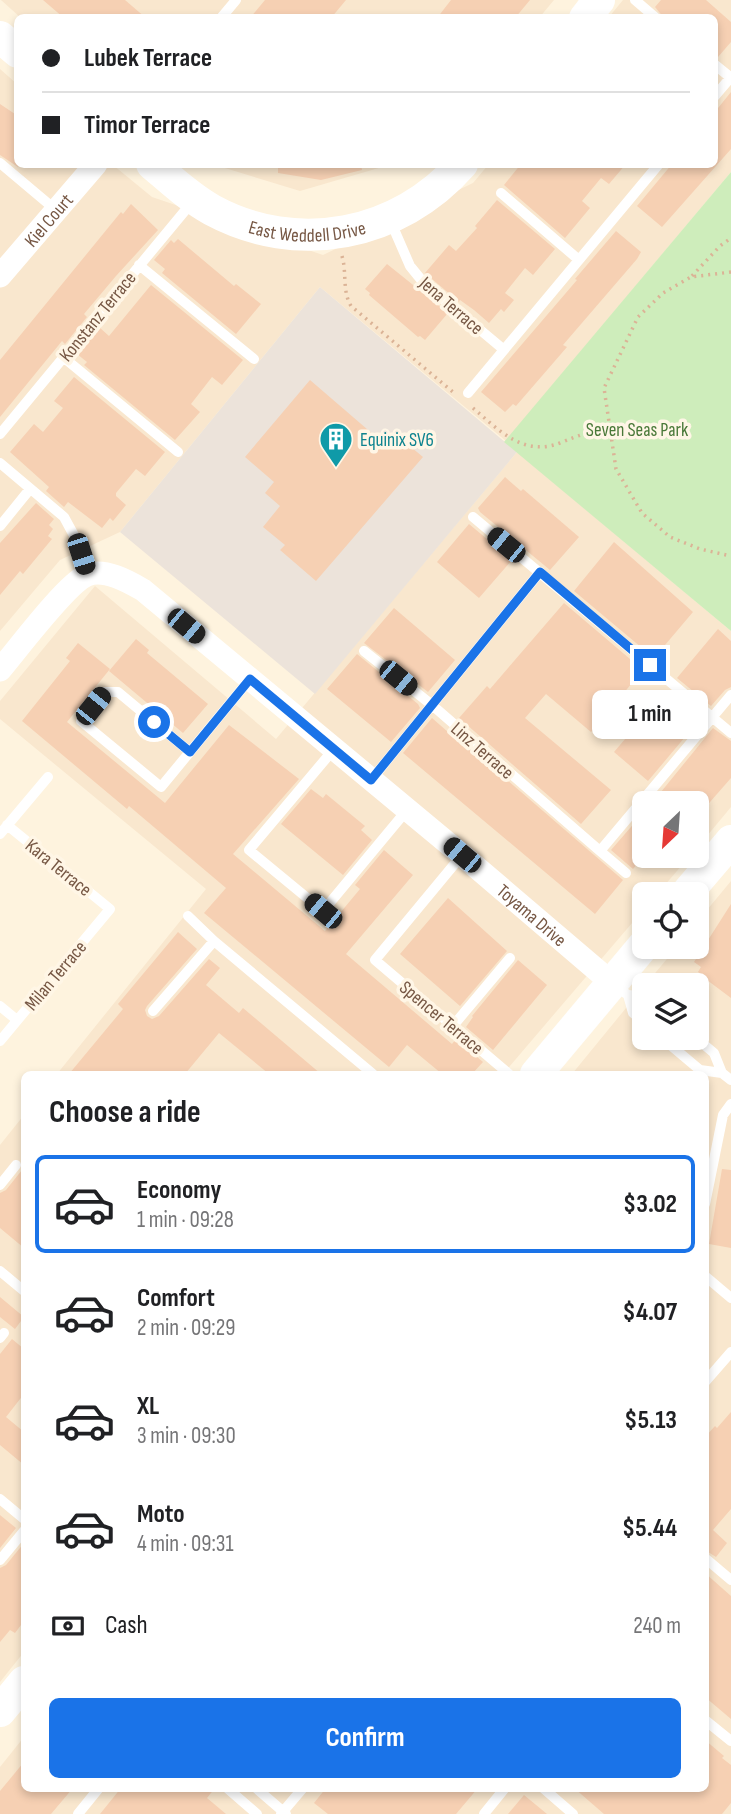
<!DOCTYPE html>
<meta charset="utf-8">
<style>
body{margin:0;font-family:"Sofia Sans Condensed",sans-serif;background:#f6f6f6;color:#202124;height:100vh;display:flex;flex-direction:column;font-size:26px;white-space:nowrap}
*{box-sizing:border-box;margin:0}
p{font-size:23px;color:#757577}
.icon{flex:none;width:38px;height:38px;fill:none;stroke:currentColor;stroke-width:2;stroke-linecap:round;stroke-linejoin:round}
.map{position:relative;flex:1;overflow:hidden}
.details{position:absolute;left:21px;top:1071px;width:688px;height:721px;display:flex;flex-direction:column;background:#fff;border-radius:10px;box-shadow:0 4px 10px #0003}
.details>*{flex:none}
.top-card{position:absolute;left:14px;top:14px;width:704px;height:154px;border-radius:10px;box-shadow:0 4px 10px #0003;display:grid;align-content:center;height:154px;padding:0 28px;background:#fff}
.needle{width:46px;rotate:205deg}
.tools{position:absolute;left:632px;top:791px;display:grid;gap:14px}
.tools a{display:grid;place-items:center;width:77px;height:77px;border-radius:10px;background:#fff;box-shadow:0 4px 10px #0003;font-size:35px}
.end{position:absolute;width:32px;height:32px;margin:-16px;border:9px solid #1a73e8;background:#fff;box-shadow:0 0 0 4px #fff}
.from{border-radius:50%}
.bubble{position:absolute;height:49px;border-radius:10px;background:#fff;box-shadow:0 4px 10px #0003;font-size:23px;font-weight:700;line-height:49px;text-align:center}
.car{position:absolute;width:21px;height:42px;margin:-21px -10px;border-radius:9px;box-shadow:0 0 5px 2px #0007;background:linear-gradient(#222 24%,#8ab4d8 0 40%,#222 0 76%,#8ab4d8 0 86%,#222 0)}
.top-card b{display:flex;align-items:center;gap:24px;height:66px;font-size:26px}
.top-card b+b{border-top:2px solid #e0e0e0}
.top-card i{width:18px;height:18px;background:#202124}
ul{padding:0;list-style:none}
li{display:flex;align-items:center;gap:21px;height:98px;margin:0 14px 10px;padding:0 14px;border:4px solid transparent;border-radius:10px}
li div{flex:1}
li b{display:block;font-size:26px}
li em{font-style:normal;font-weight:700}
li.active{border-color:#1a73e8}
li>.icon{width:63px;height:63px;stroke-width:1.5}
h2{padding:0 28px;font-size:32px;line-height:84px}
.pay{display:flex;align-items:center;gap:18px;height:77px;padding:0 28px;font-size:26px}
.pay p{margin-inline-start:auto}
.button{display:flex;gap:14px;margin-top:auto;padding:14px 28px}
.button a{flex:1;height:80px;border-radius:10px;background:#1a73e8;color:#fff;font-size:28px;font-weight:700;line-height:80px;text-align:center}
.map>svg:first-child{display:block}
.residential{fill:#f9e7ce}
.industrial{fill:#ece3da}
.green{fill:#ceedbb}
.building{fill:#f6d0b3}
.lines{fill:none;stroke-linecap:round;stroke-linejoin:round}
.path{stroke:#dbb396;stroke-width:3.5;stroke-dasharray:2 5;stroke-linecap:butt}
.lane{stroke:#fff;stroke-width:10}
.street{stroke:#fff;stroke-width:23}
.secondary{stroke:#fff;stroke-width:32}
.route{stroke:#1a73e8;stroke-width:9}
.labels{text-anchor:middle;stroke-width:7;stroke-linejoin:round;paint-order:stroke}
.street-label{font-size:19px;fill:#765744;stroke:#fff6e6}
.park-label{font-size:19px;fill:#497838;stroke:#fff6e6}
.culture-label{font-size:19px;fill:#0d838f;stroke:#fff6e6;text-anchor:start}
</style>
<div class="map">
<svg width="731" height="1814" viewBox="0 0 731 1814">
<rect width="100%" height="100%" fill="#fef3de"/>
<path class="residential" d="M1,0H554L539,18H21Z
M623,0H731V172L506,441L320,287L120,532L60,560L0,631V69L17,84L18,164L113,165L152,197L323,255L473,183L488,165L714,164V18L609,17Z
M215,165H389L300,191Z
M517,452L731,631V807L697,848L696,803H644V856H690L657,894H644V909L503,1074H57L206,889L0,719V701L95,586L276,739Z
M731,881V1814H0V1767L24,1737V1788H705V1074H572L644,986V1038H696V985H645L677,947H696L697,922Z
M24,1115V1652L0,1682V1145Z"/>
<path class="industrial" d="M320,287L517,452L315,694L120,532Z"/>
<path class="green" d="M731,172V631L504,442Z"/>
<path class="building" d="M43,0H125L146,18H64Z
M265,0H346L331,18H250Z
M451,0H530L515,18H437Z
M661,0H706L731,22V42L718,57L714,56V18H664L655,7Z
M731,92V149L662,227L637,206L672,164H714V113Z
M0,104L18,116V167L0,155Z
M278,164H361L362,170L321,180L278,173Z
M521,164H626L609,184L601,178L582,201L590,208L565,238L504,185Z
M497,200L555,249L533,275L525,268L505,293L514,300L504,312L501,309L489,323L474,310L460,300L459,302L425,273L449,245L456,251L477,228L475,226Z
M131,204L158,230L116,276L84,314L87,317L65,344L62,341L0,417V360L121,212L123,214Z
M616,231L641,252L637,259L563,345L567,347L516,406L513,404L505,412L481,392L577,280L575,279Z
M178,239L234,286L236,284L261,304L236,334L162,273L165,269L154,260L171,240L174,243Z
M387,264L448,313L425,340L420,336L418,337L369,295L370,293L365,289Z
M151,285L243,360L222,385L212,377L191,404L200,412L175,440L84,365L87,362L77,354L99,327L109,336Z
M74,377L165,452L145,476L136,469L116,493V496L126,505L113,521L110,518L102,528L68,502L64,507L46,491L49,487L10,452L34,424L43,432L63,408L54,401Z
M310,380L389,448L399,437L423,457L316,581L280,550L285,545L263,527L280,506L265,493L274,482L245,457Z
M505,477L521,491L523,489L579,537L550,570L480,512L478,508Z
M36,503L54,519L49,525L53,529L48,536L52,539L23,574L20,571L0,595V543Z
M469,524L512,560L479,598L437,562Z
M614,542L693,612L654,658L574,591Z
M564,603L643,670L591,732L546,694L525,718L611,790L581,824L459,718L487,686L490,689Z
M394,608L455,660L428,692L364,643Z
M718,629L731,641V687L725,690L711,706L677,678Z
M136,639L149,650L147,653L208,704L183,733L109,671Z
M78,643L110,669L67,722L165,803L229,725L299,779L233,854L325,931L360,889L355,885L384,850L413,875L346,954L452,1044L456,1039L483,1062L472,1074H442L407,1045L389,1067L204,913L226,888L129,806L127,809L22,721L70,661L66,658Z
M357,654L418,704L420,708L391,742L327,689Z
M667,690L701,718L648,781L614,752Z
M432,718L448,732L449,730L623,880L595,914L403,753Z
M713,728L731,741V778L696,818V803H652Z
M311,789L323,798L326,794L365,826L361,830L372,840L343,875L281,824Z
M644,812V856L633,869L611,850Z
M448,898L507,951L460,1006L400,954Z
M731,904V998L707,980L708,979L698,972L701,967L694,962Z
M178,932L197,949L147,1006L145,1010L147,1016L152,1019L159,1016L209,959L220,968L206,985L239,1013L243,1008L321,1074H269L219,1033L185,1074H69L123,1009L118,1004Z
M518,960L547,985L493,1050L466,1027L473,1017L472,1016Z
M23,1162L24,1163V1248L0,1228V1193L6,1190L22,1170Z
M722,1169L731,1170V1248L709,1244Z
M0,1297L24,1317L15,1329L0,1317Z
M12,1339L24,1349V1394L6,1417L24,1432V1465L0,1445V1354Z
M731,1412V1509L713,1530L727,1543L716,1557L705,1550V1437L715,1426L717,1428Z
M0,1515L16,1528L0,1548Z
M24,1543V1621L15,1633L10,1630L0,1642V1568L6,1565Z
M705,1573L731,1596V1719L705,1697Z
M705,1740L724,1756L722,1758L731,1765V1803L722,1814H604L574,1788H705Z
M24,1762V1788H73L51,1814H0V1791Z
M121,1788H215L207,1798L226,1814H100Z
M326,1788H478L456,1814H328L314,1803Z
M524,1795L547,1814H508Z"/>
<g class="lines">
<path class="path" d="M342,256C347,273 342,291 351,306L453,392
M731,272L691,277L663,293L638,317L604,388L616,469L642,513L670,537L700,549L731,556
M692,276L720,246L731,238
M473,408C499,430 523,457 560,443C577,436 590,431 608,429"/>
<path class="lane" d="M635,0L656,18
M221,18L236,0
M714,64L730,77
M714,97L731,77
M0,163L57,211
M501,193L579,260
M390,220L410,266L423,282L503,349
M139,265L254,359
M63,357L178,452
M468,393L659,164
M0,434L193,201
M0,463L64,517L77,541L88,574
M473,517L731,733
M0,526L30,489
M364,651L432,705L600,851
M334,749L249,850L323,911L407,810
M190,752L118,692H105L81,721L161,787L250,679
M371,780L540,572
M0,834L48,777
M462,855L375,960L509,1074
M626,873L600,851L731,695
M188,916L214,941L373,1074
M615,986L628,995L644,997
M628,995L633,1013L644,1022
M0,1006L17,1020
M153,1011L214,941
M452,1027L510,958
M662,1038L700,1070L722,1073L731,1080
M696,1038L714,1053L722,1073
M0,1041L110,909L7,825
M0,1185L16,1165
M705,1204L723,1115L731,1104
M0,1271L24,1291
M705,1276L731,1298
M0,1338L4,1333
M705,1382L731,1352
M0,1499L24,1519
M705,1558L731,1580
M0,1560L24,1531
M705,1720L731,1741
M227,1788L257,1814
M256,1788L286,1814
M543,1788L573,1814
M78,1814L99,1788
M281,1814L303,1788
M484,1814L505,1788"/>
<g class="street">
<path id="s1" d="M0,276L96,164"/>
<path id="s2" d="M0,670C17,650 67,583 87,575C105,568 129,582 143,590L462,855L612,983"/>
</g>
<g class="secondary">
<path d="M585,18L599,0"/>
<path d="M0,37L18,52"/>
<path id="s3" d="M152,164C171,180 190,198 212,210C297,256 399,236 462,164"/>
<path d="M686,894L731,841"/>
<path d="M536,1074L644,945"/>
<path d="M0,1711L24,1682"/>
</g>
</g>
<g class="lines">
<path class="route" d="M154,722L190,752L250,679L371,780L540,572L650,665"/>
</g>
<defs>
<symbol id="building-pin" viewBox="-11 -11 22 30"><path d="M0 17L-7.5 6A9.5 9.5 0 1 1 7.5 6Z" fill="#0f9aa8" stroke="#fff6e6"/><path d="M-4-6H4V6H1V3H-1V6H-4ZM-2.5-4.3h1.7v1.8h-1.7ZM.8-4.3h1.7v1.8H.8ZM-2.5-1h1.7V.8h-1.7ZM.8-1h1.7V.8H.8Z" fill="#fff"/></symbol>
</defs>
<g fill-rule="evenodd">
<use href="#building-pin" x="317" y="420" width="38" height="52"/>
</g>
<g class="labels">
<g class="street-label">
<text dy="7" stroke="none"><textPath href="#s1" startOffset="74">Kiel Court</textPath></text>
<text dy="7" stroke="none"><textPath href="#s3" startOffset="175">East Weddell Drive</textPath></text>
<text transform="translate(452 305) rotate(41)" y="7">Jena Terrace</text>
<text transform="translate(97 316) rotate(-51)" y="7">Konstanz Terrace</text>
<text transform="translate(483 750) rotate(41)" y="7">Linz Terrace</text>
<text transform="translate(59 867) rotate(39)" y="7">Kara Terrace</text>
<text dy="7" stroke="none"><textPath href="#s2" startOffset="696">Toyama Drive</textPath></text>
<text transform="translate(55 975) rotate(-50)" y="7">Milan Terrace</text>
<text transform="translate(442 1017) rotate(40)" y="7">Spencer Terrace</text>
</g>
<g class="park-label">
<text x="637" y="436">Seven Seas Park</text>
</g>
<g class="culture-label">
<text x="360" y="446">Equinix SV6</text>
</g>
</g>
</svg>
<div class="tools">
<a><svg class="needle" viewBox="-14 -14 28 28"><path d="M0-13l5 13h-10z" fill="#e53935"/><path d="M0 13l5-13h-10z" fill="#757577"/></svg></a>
<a><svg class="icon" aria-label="locate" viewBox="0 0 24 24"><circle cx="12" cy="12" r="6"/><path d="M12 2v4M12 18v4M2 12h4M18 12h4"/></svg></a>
<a><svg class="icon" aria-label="layers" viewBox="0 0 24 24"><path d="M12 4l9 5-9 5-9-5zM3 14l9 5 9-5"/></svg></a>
</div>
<i class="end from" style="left:154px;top:722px"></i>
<i class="end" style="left:650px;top:665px"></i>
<div class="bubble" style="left:592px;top:690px;width:116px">1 min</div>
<i class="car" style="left:506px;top:545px;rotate:309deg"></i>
<i class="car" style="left:81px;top:554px;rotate:162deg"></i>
<i class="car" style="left:186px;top:626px;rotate:130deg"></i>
<i class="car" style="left:398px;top:678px;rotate:129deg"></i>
<i class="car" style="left:93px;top:706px;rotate:39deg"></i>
<i class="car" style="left:462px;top:855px;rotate:310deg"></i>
<i class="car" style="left:323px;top:911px;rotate:310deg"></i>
<div class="top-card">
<b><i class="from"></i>Lubek Terrace</b>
<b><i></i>Timor Terrace</b>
</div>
<section class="details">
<h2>Choose a ride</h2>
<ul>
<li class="active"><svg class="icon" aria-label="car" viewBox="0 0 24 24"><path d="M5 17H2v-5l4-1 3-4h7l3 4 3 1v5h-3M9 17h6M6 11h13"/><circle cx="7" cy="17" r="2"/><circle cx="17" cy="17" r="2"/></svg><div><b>Economy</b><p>1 min · 09:28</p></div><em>$3.02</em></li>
<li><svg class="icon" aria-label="car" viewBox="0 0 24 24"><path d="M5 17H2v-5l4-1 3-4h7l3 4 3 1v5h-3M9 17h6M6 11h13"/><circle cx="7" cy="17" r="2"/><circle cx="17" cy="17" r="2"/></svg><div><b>Comfort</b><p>2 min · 09:29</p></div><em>$4.07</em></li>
<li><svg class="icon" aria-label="car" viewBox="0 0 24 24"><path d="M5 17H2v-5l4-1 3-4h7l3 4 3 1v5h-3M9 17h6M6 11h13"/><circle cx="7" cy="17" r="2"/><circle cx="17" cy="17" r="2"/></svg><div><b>XL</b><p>3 min · 09:30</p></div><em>$5.13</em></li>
<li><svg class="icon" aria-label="car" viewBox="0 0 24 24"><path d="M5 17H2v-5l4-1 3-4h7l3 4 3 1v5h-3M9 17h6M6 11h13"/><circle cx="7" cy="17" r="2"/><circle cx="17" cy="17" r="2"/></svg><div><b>Moto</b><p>4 min · 09:31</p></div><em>$5.44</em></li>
</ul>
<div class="pay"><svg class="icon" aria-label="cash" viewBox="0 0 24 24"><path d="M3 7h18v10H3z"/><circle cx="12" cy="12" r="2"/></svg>Cash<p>240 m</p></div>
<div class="button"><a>Confirm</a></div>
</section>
</div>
